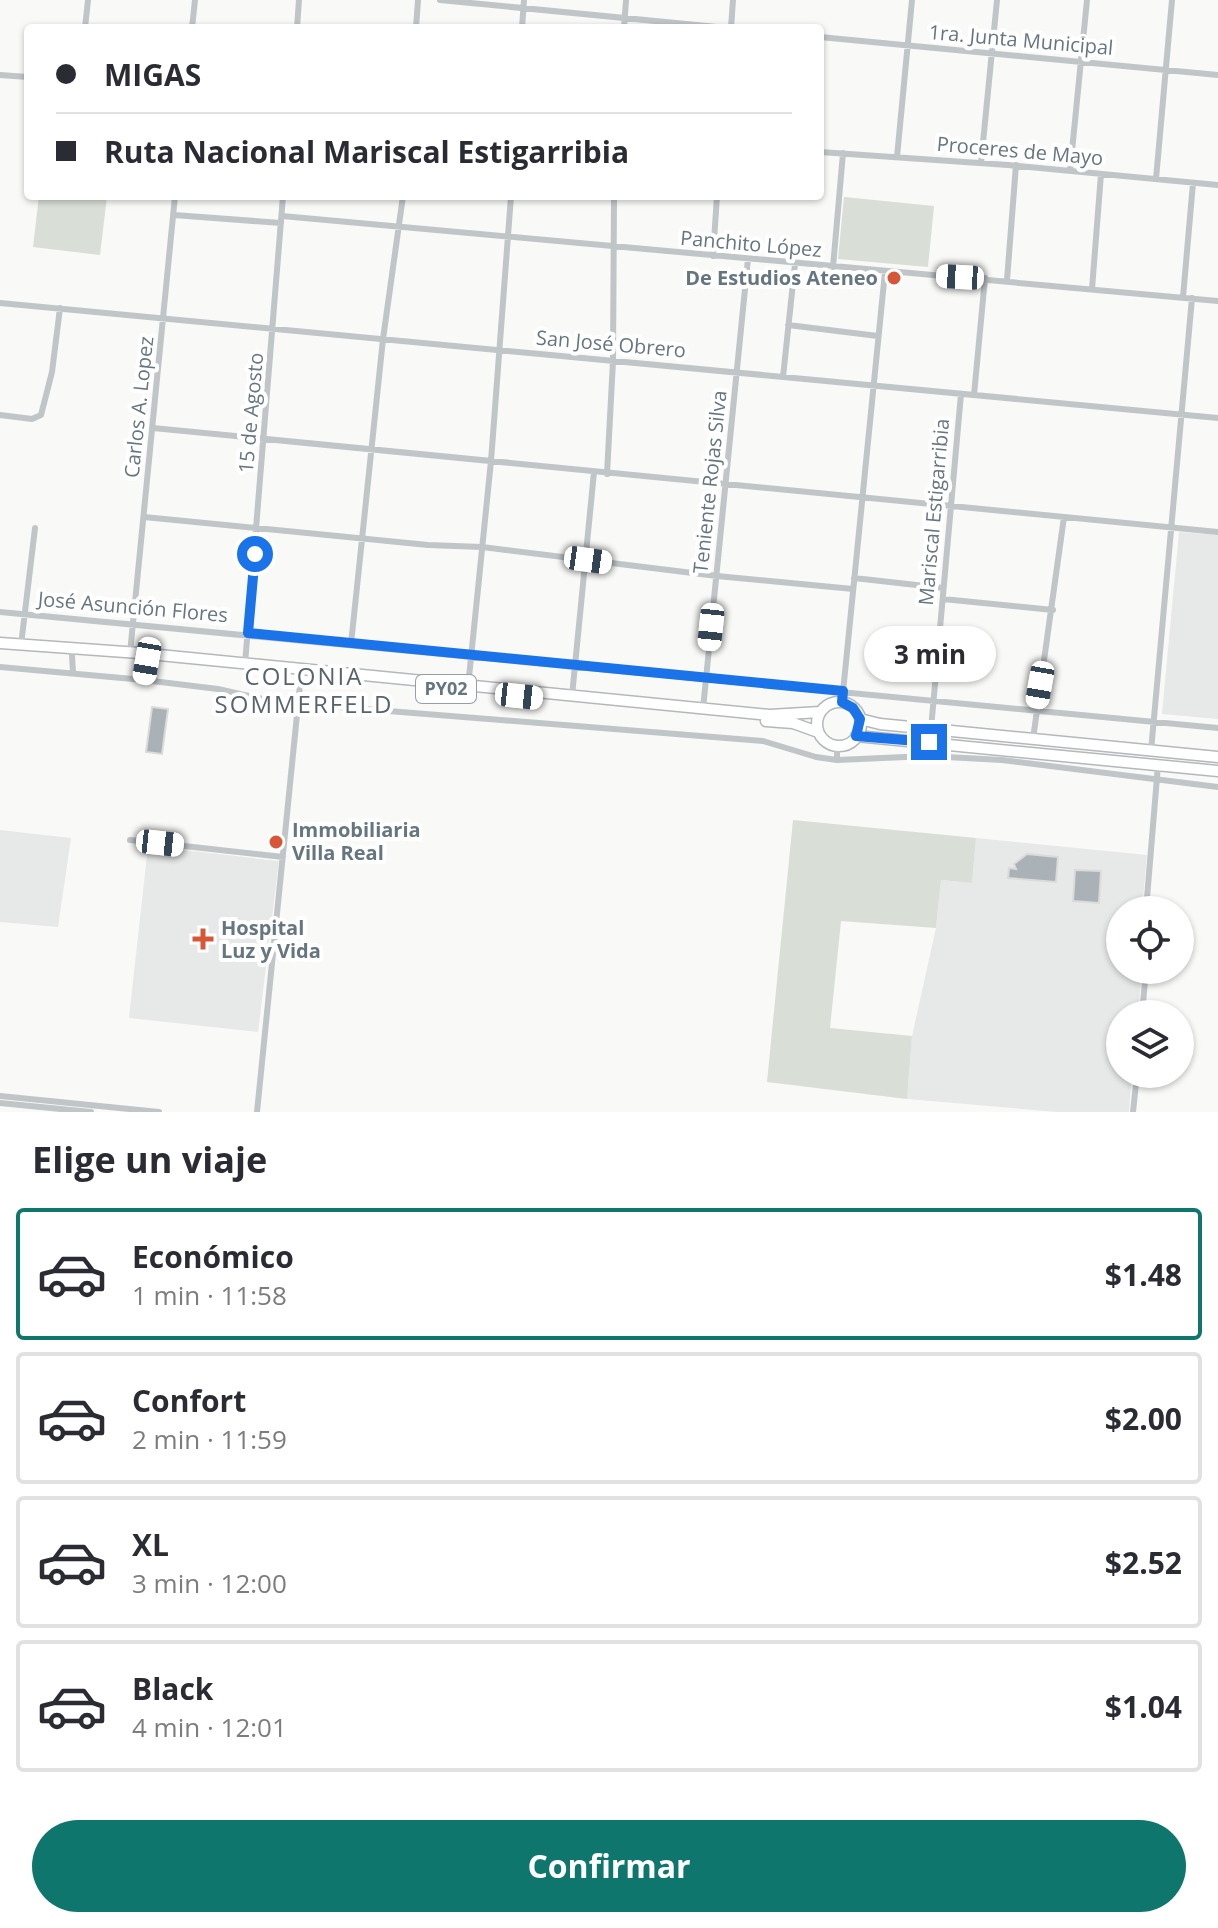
<!DOCTYPE html>
<html lang="es">
<meta charset="utf-8">
<style>
body{margin:0;font-family:"Open Sans",sans-serif;background:#f2f2f3;color:#2b2b33;height:100vh;display:flex;flex-direction:column;font-size:30px;white-space:nowrap}
*{box-sizing:border-box;margin:0}
p{font-size:26px;color:#7c7c81}
.icon{flex:none;width:44px;height:44px;fill:none;stroke:currentColor;stroke-width:2;stroke-linecap:round;stroke-linejoin:round}
.map{position:relative;height:1112px;overflow:hidden}
.side{display:flex;flex-direction:column;background:#fff;flex:1}
.side>*{flex:none}
.guide{position:absolute;left:24px;top:24px;width:800px;height:176px;border-radius:8px;box-shadow:0 2px 6px #0004;display:grid;align-content:center;height:176px;padding:0 32px;background:#fff}
.fabs{position:absolute;left:1106px;top:896px;display:grid;gap:16px}
.fabs a{display:grid;place-items:center;width:88px;height:88px;border-radius:50%;background:#fff;box-shadow:0 2px 6px #0004;font-size:40px}
.end{position:absolute;width:36px;height:36px;margin:-18px;border:10px solid #1a73e8;background:#fff;box-shadow:0 0 0 4px #fff}
.from{border-radius:50%}
.bubble{position:absolute;height:56px;border-radius:28px;background:#fff;box-shadow:0 2px 6px #0004;font-size:26px;font-weight:700;line-height:56px;text-align:center}
.car{position:absolute;width:24px;height:48px;margin:-24px -12px;border-radius:10px;box-shadow:0 0 6px 2px #0007;background:linear-gradient(#fff 24%,#345 0 40%,#fff 0 76%,#345 0 86%,#fff 0)}
.guide b{display:flex;align-items:center;gap:28px;height:76px;font-size:30px}
.guide b+b{border-top:2px solid #e1e1e2}
.guide i{width:20px;height:20px;background:#2b2b33}
ul{padding:0;list-style:none}
li{display:flex;align-items:center;gap:24px;height:132px;margin:0 16px 12px;padding:0 16px;border:4px solid #e1e1e2;border-radius:8px}
li div{flex:1}
li b{display:block;font-size:30px}
li em{font-style:normal;font-weight:700}
li.selected{border-color:#0f766e}
li>.icon{width:72px;height:72px;stroke-width:1.5}
h2{padding:0 32px;font-size:36px;line-height:96px}
.cta{display:flex;gap:16px;margin-top:auto;padding:16px 32px}
.cta a{flex:1;height:92px;border-radius:48px;background:#0f766e;color:#fff;font-size:32px;font-weight:700;line-height:92px;text-align:center}
.map>svg:first-child{display:block}
.built{fill:#e7e8e8}
.green{fill:#d9ded6}
.building{fill:#aab2b7;stroke:#dbdbd9;stroke-width:2}
.lines{fill:none;stroke-linecap:round;stroke-linejoin:round}
.trunk-casing{stroke:#b4b8bb;stroke-width:13}
.minor{stroke:#c0c5c8;stroke-width:6}
.trunk{stroke:#fff;stroke-width:10}
.route{stroke:#1a73e8;stroke-width:10}
.poi-dot{fill:#d85638;stroke:#fff;stroke-width:3}
.labels{text-anchor:middle;stroke-width:8;stroke-linejoin:round;paint-order:stroke}
.shield{fill:#fff;stroke:#949fa6;stroke-width:2}
.shield-label{font-size:18px;font-weight:bold;fill:#667680}
.street-label{font-size:20px;fill:#667680;stroke:#fff}
.poi-label{font-size:20px;font-weight:bold;fill:#667680;stroke:#fff;text-anchor:start}
.quarter-label{font-size:24px;letter-spacing:2px;fill:#58646b;stroke:#fff}
</style>
<div class="map">
<svg width="1218" height="1112" viewBox="0 0 1218 1112">
<rect width="100%" height="100%" fill="#f9f9f7"/>
<path class="built" d="M1179,532L1218,535V719L1162,714Z
M0,830L71,838L58,927L0,922Z
M976,838L1147,855L1142,910H1120V970H1142L1138,1014H1120V1074H1132L1129,1112H1057L907,1099L912,1036L936,928L941,880L972,883Z
M148,846L279,861L258,1032L129,1018Z"/>
<path class="green" d="M39,196H107L100,255L33,247Z
M844,197L934,206L928,267L838,259Z
M793,820L976,838L972,883L941,880L936,928L841,921L830,1028L912,1036L907,1099L767,1082Z"/>
<path class="building" d="M152,707L168,709L162,754L146,752Z
M1027,854L1058,857L1056,882L1008,878L1009,868L1016,869L1014,864Z
M1075,870L1101,871L1099,903L1073,901Z"/>
<g class="lines">
<defs>
<path id="trunk" d="M0,643L139,653L770,715L820,712
M817 724a22 22 0 1 1 44 0a22 22 0 1 1-44 0Z
M860,719L880,724L1218,757
M766,721L793,723L818,732
M856,736L1218,771"/>
</defs>
<use href="#trunk" class="trunk-casing"/>
<path class="minor" d="M440,0L727,28
M85,28L88,0
M192,28L195,0
M297,28L299,0
M416,28L418,0
M522,28L524,0
M624,28L626,0
M731,28L733,0
M820,37L1218,75
M0,75L28,77
M820,152L1008,165L1218,185
M897,157L912,0
M981,163L997,0
M1070,171L1087,0
M1156,179L1172,0
M174,215L281,223
M282,216L1218,301
M713,256L717,196
M833,267L843,153
M1007,280L1016,165
M1092,289L1101,174
M1183,297L1193,183
M0,303L1218,418
M788,325L878,336
M783,377L795,264
M974,395L985,278
M0,415L32,419L41,415L52,372L60,308
M153,428L1218,532
M607,474L613,361L614,196
M144,517L428,545L482,547L717,576L853,589
M854,578L943,588
M943,599L1053,610
M0,612L1218,728
M351,644L383,339L403,196
M21,645L35,528
M130,653L175,196
M72,655L73,673
M147,661L144,680L218,689L276,702L763,741L816,757L837,760L928,756L1002,760L1218,787
M245,664L283,196
M0,667L144,680
M468,687L491,461L511,196
M572,696L594,472
M842,702L885,272
M703,709L748,259
M931,729L961,394
M1033,739L1064,517
M1151,751L1192,298
M837,760V746
M130,840L283,857
M1146,910L1158,765
M1142,1014L1146,970
M0,1096L159,1112
M0,1103L91,1112
M257,1112L301,675
M1133,1112L1137,1074"/>
<use href="#trunk" class="trunk"/>
</g>
<g class="lines">
<path class="route" d="M255,554L248,633L843,691L842,702L853,708L860,719L856,736L929,742"/>
</g>
<g class="poi-dot">
<circle cx="894" cy="278" r="8"/>
<circle cx="276" cy="842" r="8"/>
<path d="M199 927h8v8h8v8h-8v8h-8v-8h-8v-8h8z"/>
</g>
<g class="labels">
<rect class="shield" x="416" y="675" width="60" height="28" rx="6"/>
<g class="shield-label">
<text x="446" y="695">PY02</text>
</g>
<g class="street-label">
<text transform="translate(1021 40) rotate(5)" y="7">1ra. Junta Municipal</text>
<text transform="translate(1020 151) rotate(5)" y="7">Proceres de Mayo</text>
<text transform="translate(751 244) rotate(5)" y="7">Panchito López</text>
<text transform="translate(611 344) rotate(5)" y="7">San José Obrero</text>
<text transform="translate(139 407) rotate(-84)" y="7">Carlos A. Lopez</text>
<text transform="translate(251 413) rotate(-85)" y="7">15 de Agosto</text>
<text transform="translate(710 482) rotate(-84)" y="7">Teniente Rojas Silva</text>
<text transform="translate(934 512) rotate(-85)" y="7">Mariscal Estigarribia</text>
<text transform="translate(133 607) rotate(5)" y="7">José Asunción Flores</text>
</g>
<g class="poi-label">
<text x="878" y="285" text-anchor="end">De Estudios Ateneo</text>
<text x="292" y="837">Immobiliaria<tspan x="292" dy="23">Villa Real</tspan></text>
<text x="221" y="935">Hospital<tspan x="221" dy="23">Luz y Vida</tspan></text>
</g>
<g class="quarter-label">
<text x="304" y="685">COLONIA<tspan x="304" dy="28">SOMMERFELD</tspan></text>
</g>
</g>
</svg>
<div class="fabs">
<a><svg class="icon" aria-label="locate" viewBox="0 0 24 24"><circle cx="12" cy="12" r="6"/><path d="M12 2v4M12 18v4M2 12h4M18 12h4"/></svg></a>
<a><svg class="icon" aria-label="layers" viewBox="0 0 24 24"><path d="M12 4l9 5-9 5-9-5zM3 14l9 5 9-5"/></svg></a>
</div>
<i class="end from" style="left:255px;top:554px"></i>
<i class="end" style="left:929px;top:742px"></i>
<div class="bubble" style="left:864px;top:626px;width:132px">3 min</div>
<i class="car" style="left:960px;top:277px;rotate:273deg"></i>
<i class="car" style="left:588px;top:560px;rotate:98deg"></i>
<i class="car" style="left:711px;top:627px;rotate:186deg"></i>
<i class="car" style="left:147px;top:661px;rotate:190deg"></i>
<i class="car" style="left:1040px;top:685px;rotate:190deg"></i>
<i class="car" style="left:519px;top:696px;rotate:96deg"></i>
<i class="car" style="left:160px;top:843px;rotate:96deg"></i>
<div class="guide">
<b><i class="from"></i>MIGAS</b>
<b><i></i>Ruta Nacional Mariscal Estigarribia</b>
</div>
</div>
<section class="side">
<h2>Elige un viaje</h2>
<ul>
<li class="selected"><svg class="icon" aria-label="car" viewBox="0 0 24 24"><path d="M5 17H2v-5l4-1 3-4h7l3 4 3 1v5h-3M9 17h6M6 11h13"/><circle cx="7" cy="17" r="2"/><circle cx="17" cy="17" r="2"/></svg><div><b>Económico</b><p>1 min · 11:58</p></div><em>$1.48</em></li>
<li><svg class="icon" aria-label="car" viewBox="0 0 24 24"><path d="M5 17H2v-5l4-1 3-4h7l3 4 3 1v5h-3M9 17h6M6 11h13"/><circle cx="7" cy="17" r="2"/><circle cx="17" cy="17" r="2"/></svg><div><b>Confort</b><p>2 min · 11:59</p></div><em>$2.00</em></li>
<li><svg class="icon" aria-label="car" viewBox="0 0 24 24"><path d="M5 17H2v-5l4-1 3-4h7l3 4 3 1v5h-3M9 17h6M6 11h13"/><circle cx="7" cy="17" r="2"/><circle cx="17" cy="17" r="2"/></svg><div><b>XL</b><p>3 min · 12:00</p></div><em>$2.52</em></li>
<li><svg class="icon" aria-label="car" viewBox="0 0 24 24"><path d="M5 17H2v-5l4-1 3-4h7l3 4 3 1v5h-3M9 17h6M6 11h13"/><circle cx="7" cy="17" r="2"/><circle cx="17" cy="17" r="2"/></svg><div><b>Black</b><p>4 min · 12:01</p></div><em>$1.04</em></li>
</ul>
<div class="cta"><a>Confirmar</a></div>
</section>
